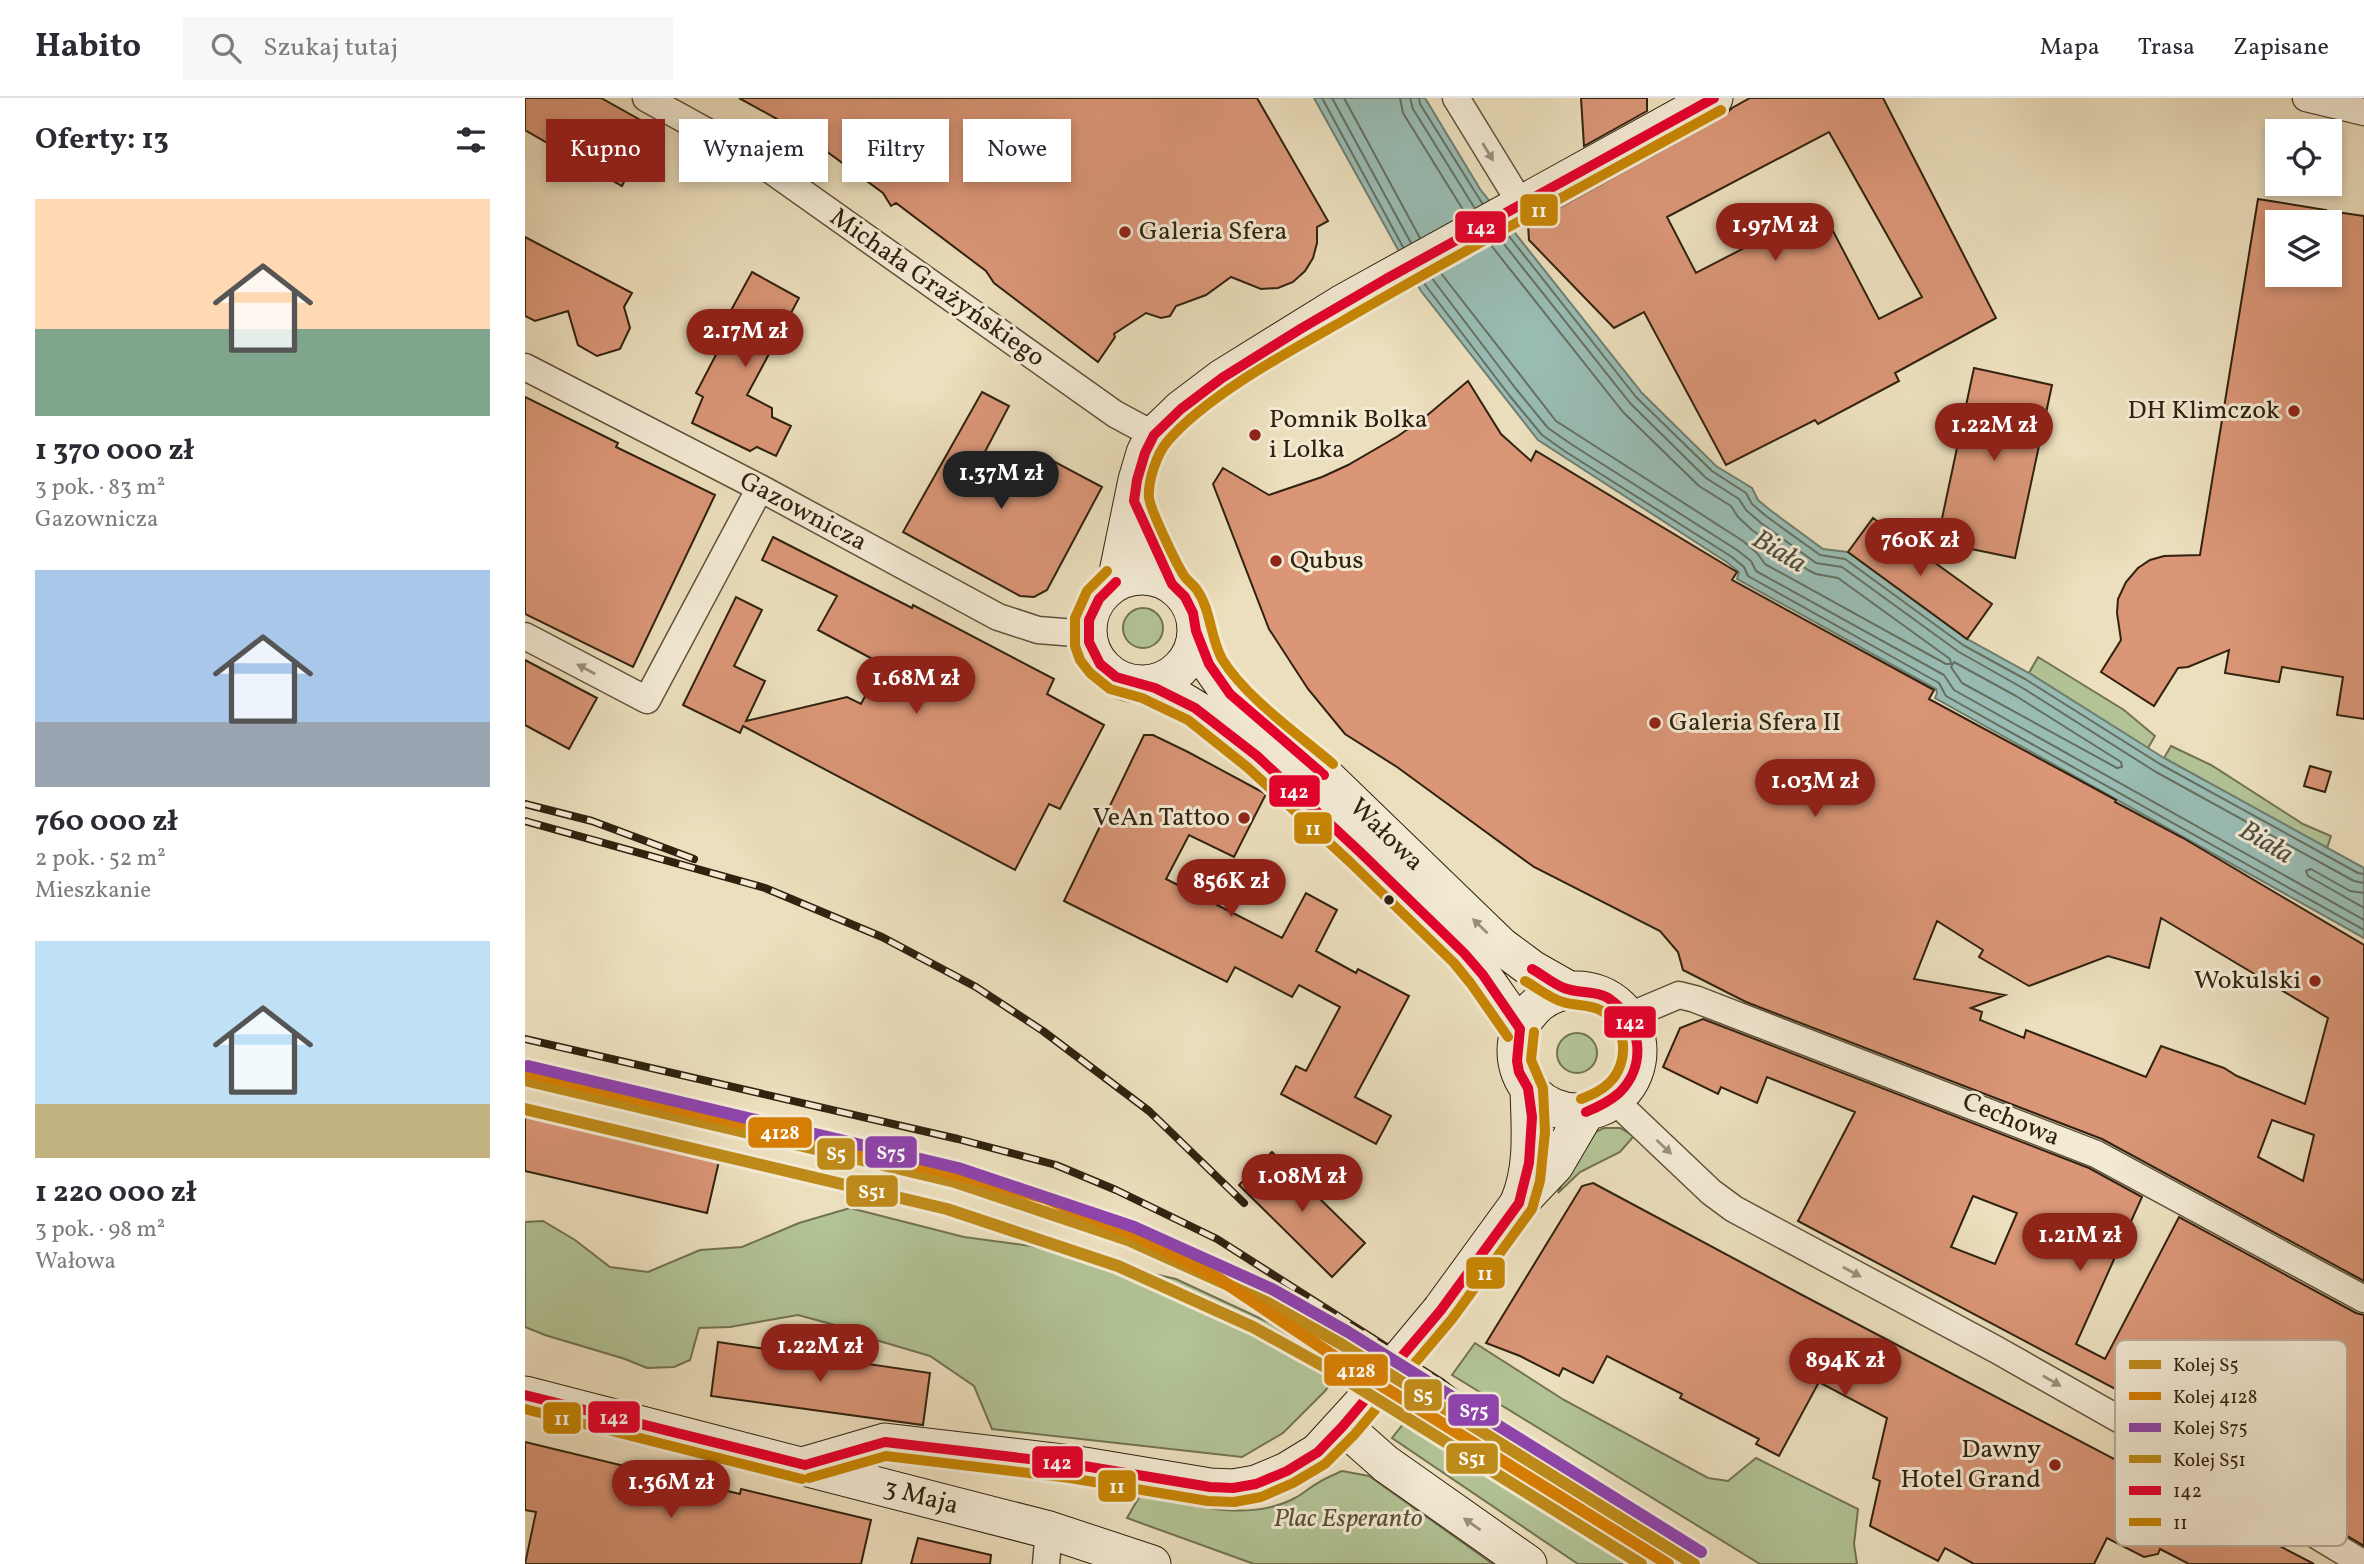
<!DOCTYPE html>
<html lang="pl">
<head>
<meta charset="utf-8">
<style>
  body { margin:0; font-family:Vollkorn,serif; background:#f7f7f7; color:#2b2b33; height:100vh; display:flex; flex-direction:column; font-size:26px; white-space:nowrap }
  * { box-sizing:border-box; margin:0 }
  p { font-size:23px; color:#7c7c81 }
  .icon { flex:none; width:38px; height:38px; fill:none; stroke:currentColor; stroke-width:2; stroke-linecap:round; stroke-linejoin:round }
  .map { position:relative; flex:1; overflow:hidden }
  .sheet { display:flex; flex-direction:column; background:#fff; width:525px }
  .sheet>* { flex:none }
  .guide { position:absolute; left:21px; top:21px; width:665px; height:63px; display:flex; gap:14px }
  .buttons { position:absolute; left:1740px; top:21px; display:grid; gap:14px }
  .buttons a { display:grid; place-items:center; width:77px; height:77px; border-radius:0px; background:#fff; box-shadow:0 4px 10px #0003; font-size:35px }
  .price { position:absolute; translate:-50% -60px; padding:0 16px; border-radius:24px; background:#8f2418; color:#fff; font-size:23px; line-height:46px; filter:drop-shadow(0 2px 4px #0008) }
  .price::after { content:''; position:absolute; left:50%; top:42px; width:21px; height:16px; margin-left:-10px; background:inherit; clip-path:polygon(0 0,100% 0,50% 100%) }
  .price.on { background:#222; color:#fff }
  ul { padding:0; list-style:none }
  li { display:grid; align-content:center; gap:14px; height:371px; padding:0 35px }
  li span { display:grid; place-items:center; height:217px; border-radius:0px; color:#555 }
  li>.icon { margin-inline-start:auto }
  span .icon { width:126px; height:126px; fill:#fffc; stroke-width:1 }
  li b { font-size:30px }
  h2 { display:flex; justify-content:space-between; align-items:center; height:84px; padding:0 35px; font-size:30px }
  .pill { padding:0 24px; border-radius:0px; background:#fff; box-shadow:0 4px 10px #0003; font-size:24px; line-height:63px }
  .pill.on { background:#8f2418; color:#fff }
  header { display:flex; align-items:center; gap:42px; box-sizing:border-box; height:98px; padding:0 35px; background:#fff; border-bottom:2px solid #e1e1e2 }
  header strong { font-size:33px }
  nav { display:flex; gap:38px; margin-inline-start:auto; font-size:24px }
  .search { width:490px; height:63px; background:#f7f7f7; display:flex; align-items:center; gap:18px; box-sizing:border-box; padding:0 24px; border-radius:0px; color:#7c7c81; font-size:26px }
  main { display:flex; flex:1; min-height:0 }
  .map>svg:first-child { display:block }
</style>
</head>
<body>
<header>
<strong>Habito</strong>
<div class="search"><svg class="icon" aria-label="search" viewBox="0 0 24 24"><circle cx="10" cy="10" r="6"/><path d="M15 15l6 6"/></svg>Szukaj tutaj</div>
<nav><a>Mapa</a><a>Trasa</a><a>Zapisane</a></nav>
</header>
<main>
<section class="sheet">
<h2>Oferty: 13<svg class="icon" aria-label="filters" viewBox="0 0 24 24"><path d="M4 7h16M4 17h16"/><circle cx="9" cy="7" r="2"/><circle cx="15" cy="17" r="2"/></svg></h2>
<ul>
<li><span style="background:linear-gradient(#ffd9b3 60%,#7fa58c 0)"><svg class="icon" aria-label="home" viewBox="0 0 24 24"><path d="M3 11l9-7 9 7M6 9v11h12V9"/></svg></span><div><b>1 370 000 zł</b><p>3 pok. · 83 m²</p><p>Gazownicza</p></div></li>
<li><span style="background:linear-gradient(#a9c7e8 70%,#9aa5b1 0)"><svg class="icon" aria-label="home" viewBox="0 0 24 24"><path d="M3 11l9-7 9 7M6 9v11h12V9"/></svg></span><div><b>760 000 zł</b><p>2 pok. · 52 m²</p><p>Mieszkanie</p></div></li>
<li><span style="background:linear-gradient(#bfe0f5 75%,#c2b280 0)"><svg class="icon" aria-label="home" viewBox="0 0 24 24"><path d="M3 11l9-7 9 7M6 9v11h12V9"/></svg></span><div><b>1 220 000 zł</b><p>3 pok. · 98 m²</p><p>Wałowa</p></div></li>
</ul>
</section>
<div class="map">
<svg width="1839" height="1466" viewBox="0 0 1839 1466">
  <rect width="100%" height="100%" fill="#ecdfbd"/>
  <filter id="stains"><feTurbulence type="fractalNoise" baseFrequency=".00286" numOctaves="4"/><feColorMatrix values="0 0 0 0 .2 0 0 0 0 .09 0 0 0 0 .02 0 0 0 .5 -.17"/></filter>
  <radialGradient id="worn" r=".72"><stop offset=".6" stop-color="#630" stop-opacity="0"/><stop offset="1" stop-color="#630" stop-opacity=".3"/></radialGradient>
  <path fill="#b2c395" stroke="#727252" stroke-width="2" d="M598 530a20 20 0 1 1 40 0a20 20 0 1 1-40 0Z
    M1513 559 1599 612 1630 638 1623 650 1504 575Z
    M1646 648 1686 667 1778 726 1806 738 1802 750 1639 660Z
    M1032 955a20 20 0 1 1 40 0a20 20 0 1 1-40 0Z
    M1079 1030H1095L1109 1038 1095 1054 1055 1074 1033 1095C1044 1070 1051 1040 1079 1030Z
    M325 1110 439 1139 506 1148 651 1181 790 1246 813 1275 800 1293 758 1335 717 1359 467 1331 449 1288 405 1258 351 1242 321 1230 273 1217 205 1229 174 1230 165 1262 149 1269 122 1270 100 1261 20 1237 0 1229V1124L18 1123 50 1142 85 1169 123 1174 175 1152 217 1149 274 1125Z
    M950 1245 1039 1302 1183 1380 1203 1383 1231 1360 1333 1411 1329 1446 1332 1466H1235L927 1277Z
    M895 1305 1146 1466H1053L867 1340Z
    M817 1373 844 1378 968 1466H729L602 1420 616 1396C665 1407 723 1425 770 1400 778 1396 785 1389 793 1385 800 1380 809 1377 817 1373Z"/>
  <path fill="#99bcb3" stroke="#6f7e71" stroke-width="2" d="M789 0H900L955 91 1117 295 1191 368 1227 390 1233 402 1245 412 1298 451 1323 454 1442 541 1504 575 1639 660 1839 770V840L1410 600 1412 595 1411 591 1212 481 1214 474 1203 465 1013 342 896 193Z"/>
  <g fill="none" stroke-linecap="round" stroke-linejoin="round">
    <path stroke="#656f61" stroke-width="2" d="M797 0 878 149
      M807 0 886 145
      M819 0 895 140
      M875 0 878 15 940 115
      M885 0 888 11 949 109
      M894 0 895 6 957 105
      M983 137 1111 299 1187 373 1221 395 1227 406 1241 418 1295 457 1320 461 1438 547 1500 581 1635 666 1833 775 1839 776
      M975 141 1105 305 1181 380 1214 401 1221 412 1236 425 1291 465 1317 469 1434 554 1496 589 1631 674 1829 783 1839 785
      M915 174 1031 323 1218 443 1232 455 1240 466 1421 566H1426L1425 561 1313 480 1291 476 1283 472 1227 432 1213 419 1206 408 1174 388 1098 314 965 146
      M906 179 991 291 1023 330 1046 346 1212 452 1226 463 1231 473 1419 577 1429 592 1839 822
      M898 184 984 297 1017 337 1041 354 1207 459 1219 469 1223 478 1414 585 1421 598 1839 832
      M1429 564 1491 598 1596 664 1597 669 1592 670 1437 585 1426 569Z
      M1839 795 1825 793 1786 771 1781 773 1783 778 1839 810"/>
  </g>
  <path fill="#da9677" stroke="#31220f" stroke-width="2" fill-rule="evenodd" d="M0 0H76L126 28 97 88 0 32Z
    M214 0H732L803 123 792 129V145L788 160 780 173 768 184 753 190 736 191 706 179 681 197 651 208 645 218 636 220 621 215 589 236 590 239 573 264 469 185 461 173 371 105 366 108 358 95 267 28 258 33 252 21Z
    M1056 0H1122V13L1059 48Z
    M1225 0H1358L1471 220 1370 275 1374 283 1293 326 1290 322 1201 367 1119 214 1089 230 1004 142 1003 127 1199 18 1207 10ZM1304 34 1397 199 1354 221 1296 110 1171 175 1142 119Z
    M1733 101 1801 112 1800 124H1752V177H1804V113L1839 118V621L1812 617 1818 579 1757 569 1754 584 1700 575 1704 552 1663 569 1653 570 1629 608 1576 574 1596 542 1592 515 1593 501 1601 484 1613 470 1625 462 1639 458 1675 457Z
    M0 139 107 195 99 209 105 230 95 251 72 258 53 247 43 213 10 223 0 218Z
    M227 174 274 200 222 297 247 310V319L266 328 251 358 232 349 225 353 167 325 178 299 171 295 194 251 187 247Z
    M1449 270 1527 287 1490 460 1412 444Z
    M943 283 976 336 1006 363 1011 353 1212 474 1207 482 1409 592 1404 601 1591 702 1590 704 1658 740 1839 847V1183L1577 1041 1221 904 1158 872 1153 854 1135 833 1009 769 872 669 820 636 783 591 744 531 688 386 698 370 744 397 797 379 823 367 873 338 899 320ZM1636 820 1803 920 1780 1006 1712 978 1699 970 1636 948 1621 979 1501 932 1499 940 1455 922 1457 914 1446 910 1480 897 1389 881 1412 823 1458 852 1454 859 1504 888 1583 858 1624 870ZM1747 1022 1789 1037 1778 1083 1733 1059Z
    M457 294 484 308 453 367 500 389 517 357 577 389 522 492 509 499 495 498 378 434Z
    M0 299 93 345 91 349 190 397 108 569 0 516Z
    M1348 420 1467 506 1442 541 1323 454Z
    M248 439 387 510 388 507 529 581 522 596 579 627 535 711 524 706 490 772 218 628 215 635 158 607 211 499 237 512 209 568 240 583 221 623 322 599 336 606 357 566 293 532 312 498 237 462Z
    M0 562 72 600 44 651 0 627Z
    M619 637H628L663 654 741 696 709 759 664 737 641 781 757 840 781 795 812 812 791 853 831 875 833 871 884 898 830 999 866 1018 851 1046 756 996 771 968 781 973 815 909 774 887 767 899 710 869 702 884 539 803Z
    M1785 668 1806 674 1800 694 1779 688Z
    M1178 921 1564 1070 1617 1099 1551 1246 1580 1261 1654 1119 1831 1215 1839 1217V1448L1802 1426 1740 1382 1719 1359 1273 1123 1330 1014 1242 979 1232 1005 1196 989 1193 996 1138 969 1155 930ZM1448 1098 1492 1115 1470 1166 1426 1149Z
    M0 1014 195 1059 182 1115 0 1073Z
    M747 1054 840 1145 807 1179 714 1087Z
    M1068 1085 1279 1198 1789 1466H1664L1635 1451 1633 1456 1619 1459 1582 1440 1569 1466H1449L1420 1450 1413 1463 1345 1428 1355 1383 1348 1380 1362 1320 1294 1284 1254 1358 1231 1346 1234 1341 1155 1300 1157 1296 1082 1258 1068 1285 1038 1270 1034 1278 995 1258 961 1245 1057 1088Z
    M193 1244 405 1275 398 1327 186 1298Z
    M0 1344 215 1396 216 1391 346 1422 336 1466H0L11 1414 0 1412Z
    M393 1440 466 1457 465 1466H386Z"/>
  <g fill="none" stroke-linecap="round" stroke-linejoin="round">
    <g stroke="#60513a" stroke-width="29">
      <path id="street" d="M121 0 226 58 590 316 629 337
        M931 0 996 106
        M1781 0 1839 14
        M0 269 235 390 473 519 513 532 563 536
        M0 538 122 602 235 390
        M1116 913 1154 897 1170 901 1571 1056 1839 1201
        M1089 1002 1186 1094 1209 1111 1472 1252 1675 1367 1839 1466
        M521 1466 524 1432"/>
    </g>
    <g stroke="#31220f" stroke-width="39">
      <path id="secondary" d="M609 403 647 486
        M563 532a54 54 0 1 1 108 0a54 54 0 1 1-108 0Z
        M591 484 612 382 620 355 629 337 656 311 697 280 818 205 1189 0
        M671 533 684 566 705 596 799 677 976 848 1007 871 1044 892
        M619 586 654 601 682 618 776 698 844 761 951 868 995 931
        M991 953a61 61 0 1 1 122 0a61 61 0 1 1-122 0Z
        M994 1104C1009 1069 1005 1029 1004 991
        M916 1212 994 1105 1030 1067 1061 1014
        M0 1297 524 1432 627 1466
        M818 1328 861 1366 1003 1466
        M281 1367 360 1344 547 1366 685 1389 708 1390 731 1386 762 1373 793 1354 845 1297"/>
    </g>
    <use href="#street" stroke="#f3ead4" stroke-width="26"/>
    <use href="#secondary" stroke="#f3ead4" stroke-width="37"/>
    <g stroke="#31220f" stroke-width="8">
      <path id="rail" d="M0 706 67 723 169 761
        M0 723 240 790 357 839 451 889 518 933 624 1013 719 1105
        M0 941 433 1041 531 1067 591 1092 692 1141 915 1283 1082 1412"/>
    </g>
    <use href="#rail" stroke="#f3ead4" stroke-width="5" stroke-dasharray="16" stroke-linecap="butt"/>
    <g stroke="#31220f" stroke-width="39" stroke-linecap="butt">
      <path id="secondary-bridge" d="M845 1297 916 1212"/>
    </g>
    <use href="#secondary-bridge" stroke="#f3ead4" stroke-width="37"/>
    <g stroke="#f3ead4" stroke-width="16">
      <path id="bus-1" d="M591 484 574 501 564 522V544L575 566 591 579 630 590 670 610 732 658 835 754 939 855 958 877 995 931
        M799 677 705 596 684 566 671 533 668 515 660 499 647 486 609 403 612 382 620 355 629 337 656 311 697 280 777 230 861 181 1189 0
        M1007 871C1018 877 1028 886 1039 890 1054 896 1073 892 1086 902 1117 925 1122 968 1094 995 1084 1004 1073 1009 1061 1014
        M0 1297 280 1367
        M280 1367 360 1344 547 1366 685 1389 708 1390 731 1386 762 1373 793 1354 818 1328 916 1212 994 1105 1004 1065 1007 1019 1003 990 994 974 992 963 995 931"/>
    </g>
    <g stroke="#f3ead4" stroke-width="16">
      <path id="bus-2" d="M582 473 562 493 550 520V548L555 562 565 575 585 591 617 600 663 622 722 669 825 764 929 865 946 886 983 939
        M808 666C773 636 721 600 697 561 685 539 686 512 672 492 668 486 661 482 658 476 651 465 624 409 624 399 623 382 632 356 642 344 681 298 763 254 816 224 941 151 1069 82 1196 12
        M1000 883C1013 890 1024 900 1038 904 1050 908 1064 906 1075 912 1103 926 1105 965 1084 985 1076 993 1066 997 1056 1001
        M0 1311 277 1381
        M284 1380 361 1358 545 1380 683 1403 709 1404 736 1399 768 1385 800 1366 829 1337 927 1221 1007 1111 1015 1083 1020 1034 1018 990 1006 962 1009 934"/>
    </g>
    <use href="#bus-1" stroke="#e4002b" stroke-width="10"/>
    <use href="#bus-2" stroke="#c68504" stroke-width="10"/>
    <g stroke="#f3ead4" stroke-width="18">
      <path id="rail-1" d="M0 982 430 1084 603 1142 741 1204 816 1246 1169 1466"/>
    </g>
    <g stroke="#f3ead4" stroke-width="18">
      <path id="rail-2" d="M0 974 421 1074 520 1100 614 1139 693 1180 809 1258 1143 1466"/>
    </g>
    <g stroke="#f3ead4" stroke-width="18">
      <path id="rail-3" d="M3 968 433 1070 609 1129 747 1191 823 1234 1176 1454"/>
    </g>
    <g stroke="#f3ead4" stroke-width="18">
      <path id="rail-4" d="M0 1011 422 1111 593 1168 728 1229 802 1270 1116 1466"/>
    </g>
    <use href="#rail-1" stroke="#be8b1a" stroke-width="12"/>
    <use href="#rail-2" stroke="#d67e03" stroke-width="12"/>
    <use href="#rail-3" stroke="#8e44ad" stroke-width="12"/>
    <use href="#rail-4" stroke="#be8b1a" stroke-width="12"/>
  </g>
  <defs><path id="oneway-solid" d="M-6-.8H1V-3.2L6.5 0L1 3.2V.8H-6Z" transform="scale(1.75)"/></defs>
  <g fill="#9c907b">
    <use href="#oneway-solid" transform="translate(963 54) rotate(59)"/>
    <use href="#oneway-solid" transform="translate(61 571) rotate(-152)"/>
    <use href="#oneway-solid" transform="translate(955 828) rotate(-136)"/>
    <use href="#oneway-solid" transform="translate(1139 1049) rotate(43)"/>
    <use href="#oneway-solid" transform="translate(1327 1174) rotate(28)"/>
    <use href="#oneway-solid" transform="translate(1527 1283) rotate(30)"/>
    <use href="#oneway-solid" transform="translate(947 1426) rotate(-145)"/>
  </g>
  <g fill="#8f2418" stroke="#f3ead4" stroke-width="2.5">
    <circle cx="600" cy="134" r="7"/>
    <circle cx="1769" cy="313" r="7"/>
    <circle cx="730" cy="337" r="7"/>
    <circle cx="751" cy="463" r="7"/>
    <circle cx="1130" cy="625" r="7"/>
    <circle cx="719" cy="720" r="7"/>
    <circle cx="1790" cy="883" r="7"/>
    <circle cx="1530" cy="1367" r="7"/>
  </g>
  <circle fill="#31220f" stroke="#f3ead4" stroke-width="2.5" cx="864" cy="802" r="6"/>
  <g text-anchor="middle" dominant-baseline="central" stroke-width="6" stroke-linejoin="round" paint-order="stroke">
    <g font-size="26" fill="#31220f" stroke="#f3ead4" text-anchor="start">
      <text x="614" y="134">Galeria Sfera</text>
      <text x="1755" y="313" text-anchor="end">DH Klimczok</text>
      <text x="744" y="322">Pomnik Bolka<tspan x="744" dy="30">i Lolka</tspan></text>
      <text x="765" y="463">Qubus</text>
      <text x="1144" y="625">Galeria Sfera II</text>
      <text x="705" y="720" text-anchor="end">VeAn Tattoo</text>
      <text x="1776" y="883" text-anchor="end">Wokulski</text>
      <text x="1516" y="1352" text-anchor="end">Dawny<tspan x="1516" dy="30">Hotel Grand</tspan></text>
    </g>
    <g font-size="26" fill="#31220f" stroke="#f3ead4">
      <text transform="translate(412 190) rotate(35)">Michała Grażyńskiego</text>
      <text transform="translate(278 414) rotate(28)">Gazownicza</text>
      <text transform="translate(861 737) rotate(44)">Wałowa</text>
      <text transform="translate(1486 1022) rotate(22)">Cechowa</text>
      <text transform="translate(396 1399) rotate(15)">3 Maja</text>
    </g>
    <g font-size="26" font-style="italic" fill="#585237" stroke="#f3ead4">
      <text x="823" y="1421">Plac Esperanto</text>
    </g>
    <g font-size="28" font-style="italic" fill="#505040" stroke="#f3ead4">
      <text transform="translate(1254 454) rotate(31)">Biała</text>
      <text transform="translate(1741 745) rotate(31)">Biała</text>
    </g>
  </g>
  <rect x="1590" y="1242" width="232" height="206" rx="10" fill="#f3ead4" stroke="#b9ae99" stroke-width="2"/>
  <rect x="1604" y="1262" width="32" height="9" fill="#be8b1a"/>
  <rect x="1604" y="1294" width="32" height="8" fill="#d67e03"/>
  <rect x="1604" y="1325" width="32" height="9" fill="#8e44ad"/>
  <rect x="1604" y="1357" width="32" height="8" fill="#be8b1a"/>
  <rect x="1604" y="1388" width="32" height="9" fill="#e4002b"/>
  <rect x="1604" y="1420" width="32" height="8" fill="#c68504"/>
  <g font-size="19" fill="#31220f">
    <text x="1648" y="1273">Kolej S5</text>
    <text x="1648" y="1305">Kolej 4128</text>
    <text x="1648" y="1336">Kolej S75</text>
    <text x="1648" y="1368">Kolej S51</text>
    <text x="1648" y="1399">142</text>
    <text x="1648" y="1431">11</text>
  </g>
  <g stroke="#f3ead4" stroke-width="2.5">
    <rect x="994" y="95" width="40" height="34" rx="7" fill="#c68504"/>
    <rect x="929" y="112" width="53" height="34" rx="7" fill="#e4002b"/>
    <rect x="743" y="676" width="53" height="34" rx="7" fill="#e4002b"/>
    <rect x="768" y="713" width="40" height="34" rx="7" fill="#c68504"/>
    <rect x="1078" y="907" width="54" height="34" rx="7" fill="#e4002b"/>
    <rect x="222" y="1018" width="66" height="33" rx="7" fill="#d67e03"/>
    <rect x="339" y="1037" width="54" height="34" rx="7" fill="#8e44ad"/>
    <rect x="291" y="1039" width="40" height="34" rx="7" fill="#be8b1a"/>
    <rect x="320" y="1076" width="54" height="34" rx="7" fill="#be8b1a"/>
    <rect x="940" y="1158" width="41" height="34" rx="7" fill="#c68504"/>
    <rect x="798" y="1255" width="66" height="34" rx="7" fill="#d67e03"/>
    <rect x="878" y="1280" width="40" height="34" rx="7" fill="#be8b1a"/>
    <rect x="922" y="1295" width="53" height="34" rx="7" fill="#8e44ad"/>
    <rect x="62" y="1302" width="54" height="34" rx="7" fill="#e4002b"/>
    <rect x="17" y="1303" width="40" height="34" rx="7" fill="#c68504"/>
    <rect x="920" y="1344" width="54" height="33" rx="7" fill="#be8b1a"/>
    <rect x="506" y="1347" width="53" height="34" rx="7" fill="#e4002b"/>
    <rect x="572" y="1371" width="40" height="34" rx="7" fill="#c68504"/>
  </g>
  <g font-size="19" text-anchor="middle" font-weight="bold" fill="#fff">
    <text x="1014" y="119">11</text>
    <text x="956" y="136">142</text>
    <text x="769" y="700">142</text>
    <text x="788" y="737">11</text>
    <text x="1105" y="931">142</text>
    <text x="255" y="1041">4128</text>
    <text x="366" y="1061">S75</text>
    <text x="311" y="1062">S5</text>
    <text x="347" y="1100">S51</text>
    <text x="960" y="1182">11</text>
    <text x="831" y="1279">4128</text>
    <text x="898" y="1304">S5</text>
    <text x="949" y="1319">S75</text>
    <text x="89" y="1326">142</text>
    <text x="37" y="1327">11</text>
    <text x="947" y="1367">S51</text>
    <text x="532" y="1371">142</text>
    <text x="592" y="1395">11</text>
  </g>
  <rect width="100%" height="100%" filter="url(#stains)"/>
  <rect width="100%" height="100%" fill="url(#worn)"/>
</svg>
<div class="buttons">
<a><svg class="icon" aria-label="locate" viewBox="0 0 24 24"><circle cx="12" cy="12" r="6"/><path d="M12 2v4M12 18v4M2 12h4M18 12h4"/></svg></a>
<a><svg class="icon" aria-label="layers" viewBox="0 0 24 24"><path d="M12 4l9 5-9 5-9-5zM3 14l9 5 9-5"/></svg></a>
</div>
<b class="price" style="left:1250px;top:165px">1.97M zł</b>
<b class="price" style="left:220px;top:271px">2.17M zł</b>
<b class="price" style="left:1469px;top:365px">1.22M zł</b>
<b class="price on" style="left:476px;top:413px">1.37M zł</b>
<b class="price" style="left:1395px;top:480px">760K zł</b>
<b class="price" style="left:391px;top:618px">1.68M zł</b>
<b class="price" style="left:1290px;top:721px">1.03M zł</b>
<b class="price" style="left:706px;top:821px">856K zł</b>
<b class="price" style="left:777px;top:1116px">1.08M zł</b>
<b class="price" style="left:1555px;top:1175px">1.21M zł</b>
<b class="price" style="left:295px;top:1286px">1.22M zł</b>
<b class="price" style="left:1320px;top:1300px">894K zł</b>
<b class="price" style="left:146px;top:1422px">1.36M zł</b>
<div class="guide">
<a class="pill on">Kupno</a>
<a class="pill">Wynajem</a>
<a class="pill">Filtry</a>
<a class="pill">Nowe</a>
</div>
</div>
</main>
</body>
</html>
